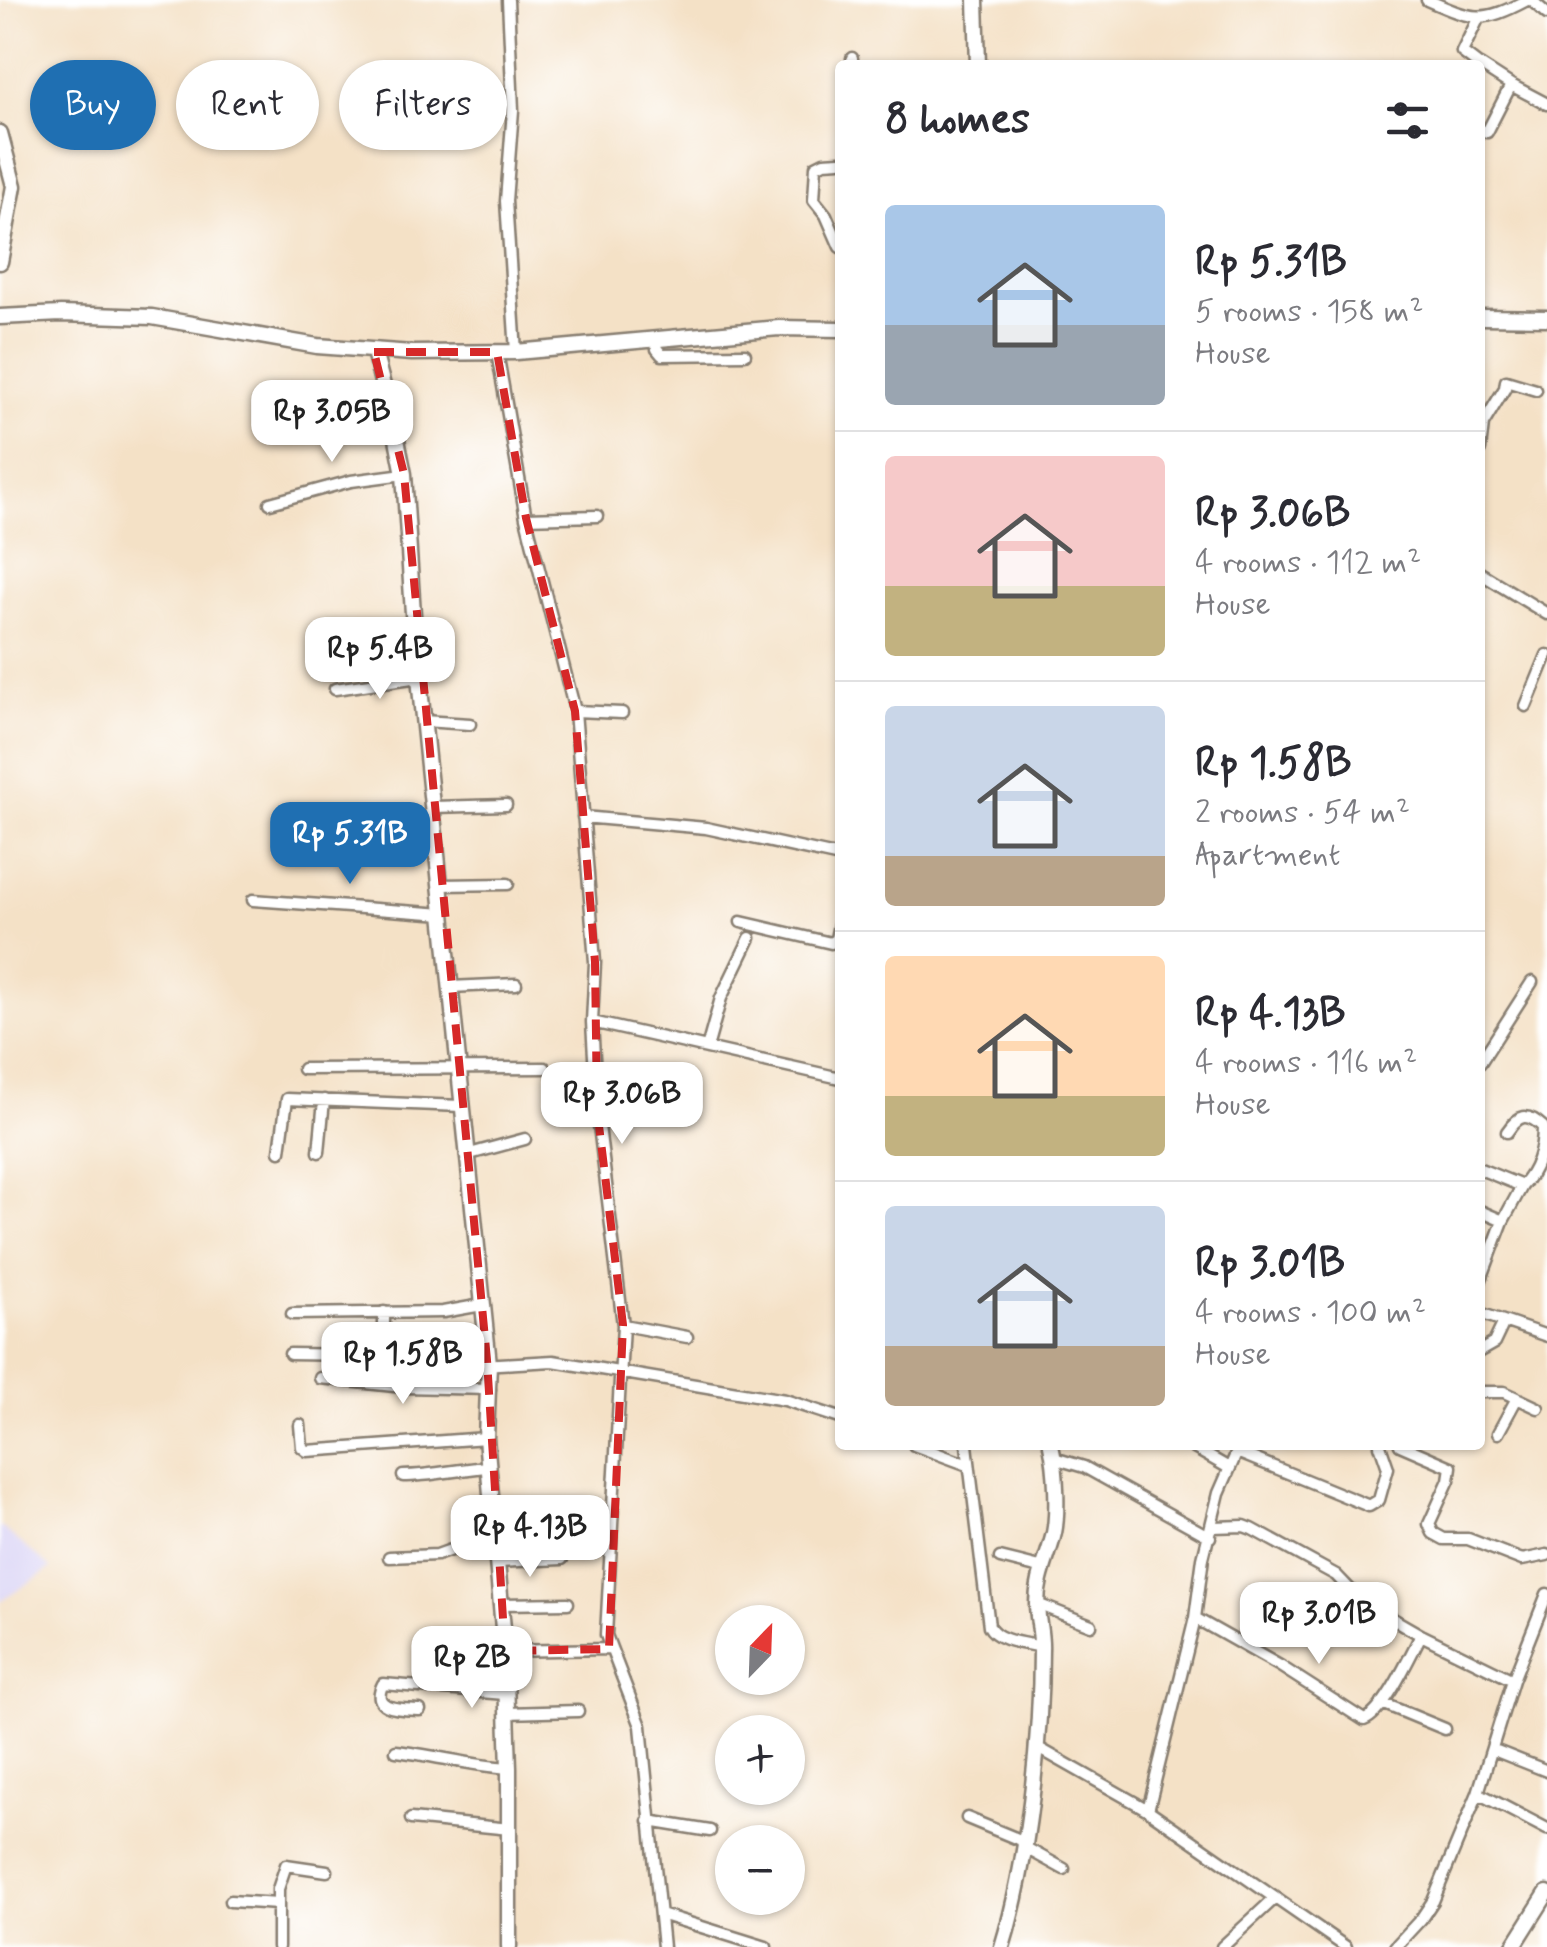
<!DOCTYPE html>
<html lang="en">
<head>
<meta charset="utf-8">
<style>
  body { margin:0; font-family:Mynerve,sans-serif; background:#f2f2f3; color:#2b2b33; height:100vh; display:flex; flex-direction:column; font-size:38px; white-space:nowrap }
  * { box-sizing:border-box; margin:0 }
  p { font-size:32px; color:#7c7c81 }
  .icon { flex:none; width:55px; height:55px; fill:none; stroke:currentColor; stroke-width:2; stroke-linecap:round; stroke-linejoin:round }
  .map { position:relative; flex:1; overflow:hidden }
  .side { position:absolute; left:835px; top:60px; width:650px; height:1390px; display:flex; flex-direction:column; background:#fff; border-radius:10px; box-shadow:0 2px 8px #0004 }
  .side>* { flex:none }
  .guide { position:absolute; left:30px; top:60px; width:655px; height:90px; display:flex; gap:20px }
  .needle { width:65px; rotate:23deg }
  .controls { position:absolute; left:715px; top:1605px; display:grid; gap:20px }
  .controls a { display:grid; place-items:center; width:90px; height:90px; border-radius:50%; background:#fff; box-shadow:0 2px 8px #0004; font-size:50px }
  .price { position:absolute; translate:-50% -85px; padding:0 22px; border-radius:20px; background:#fff; color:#222; font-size:32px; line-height:65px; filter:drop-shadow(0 2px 5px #0008) }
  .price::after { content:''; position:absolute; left:50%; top:60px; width:30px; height:22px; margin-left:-15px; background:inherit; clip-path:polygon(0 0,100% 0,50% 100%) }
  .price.selected { background:#1f6fb2; color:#fff }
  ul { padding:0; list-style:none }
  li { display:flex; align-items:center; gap:30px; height:250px; padding:0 50px }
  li+li { border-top:2px solid #e1e1e2 }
  li span { display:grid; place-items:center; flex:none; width:280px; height:200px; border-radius:10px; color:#555 }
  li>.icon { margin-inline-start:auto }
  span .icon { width:120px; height:120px; fill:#fffc; stroke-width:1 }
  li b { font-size:42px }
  h2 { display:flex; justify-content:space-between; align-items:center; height:120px; padding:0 50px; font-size:42px }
  .chip { padding:0 35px; border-radius:45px; background:#fff; box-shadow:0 2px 8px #0004; font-size:35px; line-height:90px }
  .chip.selected { background:#1f6fb2; color:#fff }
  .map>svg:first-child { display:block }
</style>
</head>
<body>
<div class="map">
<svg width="1547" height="1947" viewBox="0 0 1547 1947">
  <rect width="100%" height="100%" fill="#fff"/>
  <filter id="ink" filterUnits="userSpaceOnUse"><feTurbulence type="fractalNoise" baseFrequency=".01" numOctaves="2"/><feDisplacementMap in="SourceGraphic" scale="20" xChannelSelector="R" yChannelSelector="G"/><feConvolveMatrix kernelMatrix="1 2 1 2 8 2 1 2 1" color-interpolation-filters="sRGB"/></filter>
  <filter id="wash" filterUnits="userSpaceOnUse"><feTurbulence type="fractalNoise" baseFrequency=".0048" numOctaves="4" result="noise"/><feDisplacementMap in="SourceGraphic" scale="40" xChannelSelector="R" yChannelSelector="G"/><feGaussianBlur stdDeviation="2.25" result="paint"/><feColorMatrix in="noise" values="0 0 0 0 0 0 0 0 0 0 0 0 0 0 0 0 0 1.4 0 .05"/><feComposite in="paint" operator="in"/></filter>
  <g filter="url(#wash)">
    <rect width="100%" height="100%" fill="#f4e1c6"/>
    <path fill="#dcd6f6" d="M0 1526 51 1568 0 1602Z"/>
  </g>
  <g filter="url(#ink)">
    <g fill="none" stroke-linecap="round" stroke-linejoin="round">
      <g stroke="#887e71" stroke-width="15">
        <path id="street" d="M508 0 513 110 506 201 516 352
          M1427 0C1473 20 1482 24 1527 0
          M1531 0 1547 14
          M852 65V58
          M1479 65 1462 52 1479 17
          M1480 65 1511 85
          M1480 130 1487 132 1511 85 1547 104
          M840 247 826 215 814 200 816 166 824 162 840 161
          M655 340 657 349 662 355 745 354
          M497 352 526 518 575 711 595 962 592 1022 597 1109 623 1325 606 1635 641 1726 663 1947
          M1480 450 1483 424 1505 388 1506 381 1536 390
          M270 503 351 481 404 474
          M526 518 597 516
          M1480 573 1547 614
          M318 642 414 629
          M335 689 419 677
          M1526 706 1547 655
          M575 711 622 713
          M423 721 470 724
          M433 807 506 805
          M583 817 706 828 840 857
          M331 829 434 825
          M441 885 508 884
          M253 900 444 914
          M741 922 831 943 836 939 840 919
          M450 987 516 984
          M592 1022 840 1078
          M707 1048 721 998 750 938
          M1480 1063 1532 982
          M303 1069 545 1068
          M1507 1132C1519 1114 1527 1112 1543 1127 1543 1149 1537 1170 1522 1186
          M280 1151 287 1099 461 1106
          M319 1152 324 1100
          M466 1155 525 1139
          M1480 1169 1522 1186 1503 1221 1480 1282
          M1480 1211 1503 1221
          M1480 1313 1547 1336
          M292 1314 443 1312 482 1305
          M623 1325 687 1337
          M384 1336V1312
          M1480 1351 1494 1343 1504 1322
          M290 1354 425 1356 464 1366 553 1361 785 1400 840 1418
          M320 1378 403 1387 490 1389
          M1480 1392H1504L1538 1408
          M300 1425 302 1447 307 1451 486 1438
          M1498 1433 1517 1398
          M914 1445 968 1465
          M967 1445 989 1626C997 1642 1025 1643 1042 1647
          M1189 1445 1229 1468
          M1400 1445 1451 1467 1449 1480 1429 1524 1433 1533 1444 1539H1468L1522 1560 1547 1555
          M1237 1452 1369 1506 1379 1500 1388 1468 1380 1445
          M1054 1458 1084 1467 1210 1537
          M403 1476C432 1476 459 1469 488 1467
          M1213 1527 1244 1526 1252 1529 1336 1575 1360 1600 1421 1635 1513 1680
          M389 1557 437 1555 462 1546 496 1544
          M1000 1558 1040 1568
          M497 1562 562 1559
          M501 1604 568 1603
          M1037 1604 1091 1625
          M1195 1618 1280 1666 1364 1720C1384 1713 1410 1656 1421 1635
          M505 1651 609 1649
          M1382 1703 1445 1729
          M420 1710C402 1709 369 1711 383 1684L505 1694
          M506 1713 578 1711
          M1035 1746 1148 1810 1346 1947
          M1494 1750 1547 1771
          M396 1751C434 1755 471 1766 509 1768
          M1478 1793 1547 1829
          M1148 1810 1195 1618 1203 1558 1219 1493 1240 1445
          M967 1818 1025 1842
          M411 1819 510 1829
          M649 1821 710 1831
          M1024 1847 1064 1869
          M230 1901 278 1904
          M660 1914 766 1947
          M278 1947V1889L286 1865 327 1871
          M1222 1947 1275 1898
          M1395 1947 1421 1919 1433 1901 1478 1793 1513 1680 1547 1594"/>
      </g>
      <g stroke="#887e71" stroke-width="19">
        <path id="secondary" d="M976 0 978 65
          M0 133 14 186 0 262
          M0 317 61 314 152 317 317 346 412 353 516 352 779 328 840 329
          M1480 317 1547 318
          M374 352 396 434 404 474 414 629 489 1364 486 1438 505 1651 509 1768V1947
          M1002 1947C1028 1863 1041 1738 1041 1650 1042 1634 1037 1619 1037 1604 1037 1579 1047 1560 1053 1537 1059 1516 1056 1466 1051 1445
          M1513 1947 1547 1893"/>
      </g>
      <use href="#street" stroke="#fff" stroke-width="10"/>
      <use href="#secondary" stroke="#fff" stroke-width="14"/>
    </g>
  </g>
  <path fill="none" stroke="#d62828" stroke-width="8" stroke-dasharray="20 12" stroke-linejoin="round" d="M374 352H497L526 518 575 711 595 962 597 1109 623 1325 609 1649 505 1651 487 1360 404 474Z"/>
</svg>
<div class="controls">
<a><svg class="needle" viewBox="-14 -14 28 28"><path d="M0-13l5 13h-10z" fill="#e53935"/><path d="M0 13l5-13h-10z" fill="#7c7c81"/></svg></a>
<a>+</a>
<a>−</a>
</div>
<b class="price" style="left:332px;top:465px">Rp 3.05B</b>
<b class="price" style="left:380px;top:702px">Rp 5.4B</b>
<b class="price selected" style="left:350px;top:887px">Rp 5.31B</b>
<b class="price" style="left:622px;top:1147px">Rp 3.06B</b>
<b class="price" style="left:403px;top:1407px">Rp 1.58B</b>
<b class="price" style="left:530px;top:1580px">Rp 4.13B</b>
<b class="price" style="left:1319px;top:1667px">Rp 3.01B</b>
<b class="price" style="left:472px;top:1711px">Rp 2B</b>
<div class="guide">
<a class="chip selected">Buy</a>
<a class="chip">Rent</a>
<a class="chip">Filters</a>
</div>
<section class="side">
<h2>8 homes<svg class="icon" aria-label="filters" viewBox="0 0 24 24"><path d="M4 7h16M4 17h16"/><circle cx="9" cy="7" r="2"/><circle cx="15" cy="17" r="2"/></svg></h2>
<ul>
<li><span style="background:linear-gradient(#a9c7e8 60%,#9aa5b1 0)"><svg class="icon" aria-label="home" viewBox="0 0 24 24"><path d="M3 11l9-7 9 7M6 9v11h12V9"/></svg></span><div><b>Rp 5.31B</b><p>5 rooms · 158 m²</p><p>House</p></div></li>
<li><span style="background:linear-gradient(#f6c9c9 65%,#c2b280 0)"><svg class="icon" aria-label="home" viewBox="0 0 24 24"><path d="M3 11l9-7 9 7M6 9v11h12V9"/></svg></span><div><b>Rp 3.06B</b><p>4 rooms · 112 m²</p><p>House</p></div></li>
<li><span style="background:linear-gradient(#c9d6e8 75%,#b9a48a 0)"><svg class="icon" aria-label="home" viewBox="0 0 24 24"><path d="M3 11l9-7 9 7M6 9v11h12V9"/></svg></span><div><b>Rp 1.58B</b><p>2 rooms · 54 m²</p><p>Apartment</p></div></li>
<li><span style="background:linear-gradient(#ffd9b3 70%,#c2b280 0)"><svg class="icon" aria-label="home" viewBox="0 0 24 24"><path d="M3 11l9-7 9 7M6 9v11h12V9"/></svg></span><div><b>Rp 4.13B</b><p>4 rooms · 116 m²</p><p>House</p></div></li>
<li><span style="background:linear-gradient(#c9d6e8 70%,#b9a48a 0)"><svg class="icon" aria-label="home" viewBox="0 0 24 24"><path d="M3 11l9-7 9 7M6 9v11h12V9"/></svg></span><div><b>Rp 3.01B</b><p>4 rooms · 100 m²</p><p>House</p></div></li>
</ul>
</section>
</div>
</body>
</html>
